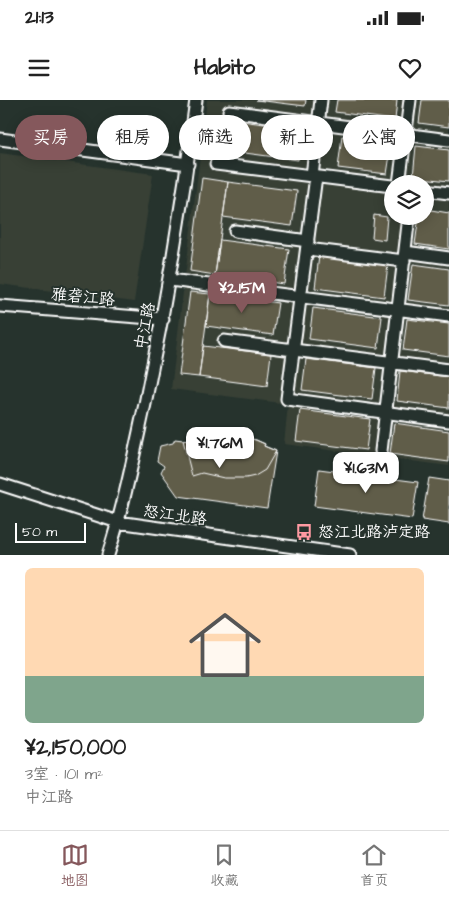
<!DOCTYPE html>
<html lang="zh">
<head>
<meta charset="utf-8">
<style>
  body { margin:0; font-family:"Architects Daughter","LXGW WenKai TC",sans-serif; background:#f2f2f2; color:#222; height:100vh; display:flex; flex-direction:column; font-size:19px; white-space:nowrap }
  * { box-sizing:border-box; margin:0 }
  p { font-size:16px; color:#767676 }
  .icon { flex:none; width:28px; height:28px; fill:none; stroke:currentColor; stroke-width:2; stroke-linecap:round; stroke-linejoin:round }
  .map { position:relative; height:455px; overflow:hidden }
  .drawer { display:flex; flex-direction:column; background:#fff; flex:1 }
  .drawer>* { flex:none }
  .banner { position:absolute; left:15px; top:15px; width:420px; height:45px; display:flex; gap:10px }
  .buttons { position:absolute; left:384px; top:75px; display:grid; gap:10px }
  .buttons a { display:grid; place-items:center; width:50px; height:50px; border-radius:50%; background:#fff; box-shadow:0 2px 12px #0003; font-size:25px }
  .scale { position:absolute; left:15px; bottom:12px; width:71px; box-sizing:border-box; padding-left:5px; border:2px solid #fff; border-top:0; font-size:14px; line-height:18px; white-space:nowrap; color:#fff; -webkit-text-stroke:4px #26332d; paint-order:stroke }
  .price { position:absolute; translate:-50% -42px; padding:0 11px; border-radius:10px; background:#fff; color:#222; font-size:16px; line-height:32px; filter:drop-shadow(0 1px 2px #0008) }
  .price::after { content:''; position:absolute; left:50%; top:30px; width:15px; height:11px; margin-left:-8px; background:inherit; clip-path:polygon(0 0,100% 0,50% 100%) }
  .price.current { background:#85585c; color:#fff }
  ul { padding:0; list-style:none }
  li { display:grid; align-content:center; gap:10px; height:265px; padding:0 25px }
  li+li { border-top:1px solid #e0e0e0 }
  li span { display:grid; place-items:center; height:155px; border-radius:8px; color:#555 }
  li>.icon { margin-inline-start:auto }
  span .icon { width:90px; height:90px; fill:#fffc; stroke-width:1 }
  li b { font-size:21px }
  .pill { padding:0 18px; border-radius:22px; background:#fff; box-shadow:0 2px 12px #0003; font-size:18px; line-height:45px }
  .pill.current { background:#85585c; color:#fff }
  .status { display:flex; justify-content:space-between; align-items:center; height:35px; padding:0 25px; background:#fff; direction:ltr }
  .status svg { height:14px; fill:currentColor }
  header { display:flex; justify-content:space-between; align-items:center; height:65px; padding:0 25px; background:#fff; font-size:22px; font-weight:800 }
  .tabs { display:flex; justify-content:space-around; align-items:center; height:70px; border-top:1px solid #e0e0e0; background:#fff; font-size:14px; color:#767676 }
  .tabs a { display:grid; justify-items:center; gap:2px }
  .tabs .current { color:#85585c }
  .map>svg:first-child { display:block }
</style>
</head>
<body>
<div class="status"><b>21:13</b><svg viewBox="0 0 49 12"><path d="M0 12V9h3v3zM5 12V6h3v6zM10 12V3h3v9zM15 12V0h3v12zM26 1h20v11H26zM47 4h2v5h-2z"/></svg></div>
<header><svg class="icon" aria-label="menu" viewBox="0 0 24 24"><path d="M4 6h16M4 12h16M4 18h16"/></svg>Habito<svg class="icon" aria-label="heart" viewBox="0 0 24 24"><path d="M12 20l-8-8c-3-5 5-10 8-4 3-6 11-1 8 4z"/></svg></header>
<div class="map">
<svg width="449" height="455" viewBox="0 0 449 455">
  <rect width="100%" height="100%" fill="#26332d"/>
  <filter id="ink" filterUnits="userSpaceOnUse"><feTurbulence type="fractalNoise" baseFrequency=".02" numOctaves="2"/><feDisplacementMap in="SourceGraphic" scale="10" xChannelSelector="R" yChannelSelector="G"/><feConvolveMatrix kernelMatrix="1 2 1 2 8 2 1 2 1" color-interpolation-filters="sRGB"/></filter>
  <g filter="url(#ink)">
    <path fill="#374036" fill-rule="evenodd" d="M207 0H449V366L284 344 288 304 171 289ZM392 84H425V116H392Z
      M0 53 153 74 134 202 0 184Z"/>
    <path fill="#605d4a" stroke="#fff" d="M256 0H306L305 6Z
      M337 0H397L395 20 335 12Z
      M422 0H449V27L419 23Z
      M226 19 302 29 298 60 222 50Z
      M342 36 392 42 387 74 338 68Z
      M416 46 449 50V81L413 77Z
      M202 78 228 82 215 175 190 171Z
      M228 82 297 91 292 126 223 117Z
      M425 109 449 113V149L415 144 419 116H425Z
      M374 115 387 117 385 140 372 138Z
      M220 140 289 149 284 184 215 175Z
      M319 156 388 165 384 197 315 188Z
      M413 164 449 169V205L408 200Z
      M190 192 210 194 199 277 179 275Z
      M210 194 278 203 273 235 206 226Z
      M313 208 382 217 378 248 309 239Z
      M407 219 449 224V256L403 250Z
      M203 246 271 254 267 286 199 277Z
      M306 259 376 268 372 299 302 290Z
      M400 271 449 277V308L397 301Z
      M300 310 370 319 366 350 296 341Z
      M394 323 449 331V362L390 354Z
      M225 333 256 340 265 344 264 346 276 351 265 370 255 376 246 378H224L202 373 192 376 183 340 195 338V335Z
      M225 333 256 340 265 344 264 346 276 351 267 408 178 396 161 372 164 366 157 361 160 346 173 343 175 339 183 340 195 338V335Z
      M319 369 418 382 412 419 314 406Z
      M429 378 449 381V424L422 420Z"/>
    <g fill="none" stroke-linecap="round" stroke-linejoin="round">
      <g stroke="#fff" stroke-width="15">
        <path id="minor" d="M229 11 449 40
          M0 39 188 64
          M216 64 392 86
          M312 76 321 0
          M316 76 287 299 449 321
          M399 84 410 0
          M425 90 449 93
          M235 131 308 141
          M307 149 404 161
          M405 152 449 158
          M170 180 449 216
          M0 206 163 219
          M224 241 449 270
          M381 351 409 116
          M0 384 118 422 350 455
          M108 455C124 405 134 354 145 304 166 203 183 102 196 0"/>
      </g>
      <use href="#minor" stroke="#26332d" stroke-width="11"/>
    </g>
  </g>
  <defs>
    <g id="bus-bare" transform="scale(1.35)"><path d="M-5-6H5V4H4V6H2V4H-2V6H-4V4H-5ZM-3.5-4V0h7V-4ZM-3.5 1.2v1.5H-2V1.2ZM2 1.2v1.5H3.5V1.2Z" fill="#ff9aa2" stroke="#26332d" stroke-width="2.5" paint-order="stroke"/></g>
  </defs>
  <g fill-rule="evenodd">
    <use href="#bus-bare" x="304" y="432"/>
  </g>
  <g text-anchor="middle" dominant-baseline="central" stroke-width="4" stroke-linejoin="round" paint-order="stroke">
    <g font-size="16" fill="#fff" stroke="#26332d">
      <text transform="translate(83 197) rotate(5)">雅砻江路</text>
      <text transform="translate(145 226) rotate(-79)">中江路</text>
      <text transform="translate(175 415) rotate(8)">怒江北路</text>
    </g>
    <g font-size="16" fill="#fff" stroke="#26332d" text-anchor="start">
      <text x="318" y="432">怒江北路泸定路</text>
    </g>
  </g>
</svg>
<div class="buttons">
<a><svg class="icon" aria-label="layers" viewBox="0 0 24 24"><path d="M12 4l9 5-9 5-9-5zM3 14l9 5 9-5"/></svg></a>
</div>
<div class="scale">50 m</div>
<b class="price current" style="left:242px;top:214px">¥2.15M</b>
<b class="price" style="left:220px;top:369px">¥1.76M</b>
<b class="price" style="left:366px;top:394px">¥1.63M</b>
<div class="banner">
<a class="pill current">买房</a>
<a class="pill">租房</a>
<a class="pill">筛选</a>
<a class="pill">新上</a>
<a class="pill">公寓</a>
</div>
</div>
<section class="drawer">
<ul>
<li><span style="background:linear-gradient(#ffd9b3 70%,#7fa58c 0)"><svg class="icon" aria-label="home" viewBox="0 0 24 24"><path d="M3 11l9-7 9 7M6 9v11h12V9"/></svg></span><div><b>¥2,150,000</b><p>3室 · 101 m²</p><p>中江路</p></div></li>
</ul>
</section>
<nav class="tabs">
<a class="current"><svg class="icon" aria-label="map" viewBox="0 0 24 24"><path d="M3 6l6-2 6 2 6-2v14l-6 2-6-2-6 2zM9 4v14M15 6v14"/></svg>地图</a>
<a><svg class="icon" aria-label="saved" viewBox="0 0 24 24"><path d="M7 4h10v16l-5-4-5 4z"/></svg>收藏</a>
<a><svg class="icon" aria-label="home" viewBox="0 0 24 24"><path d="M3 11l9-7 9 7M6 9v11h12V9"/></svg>首页</a>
</nav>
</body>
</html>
